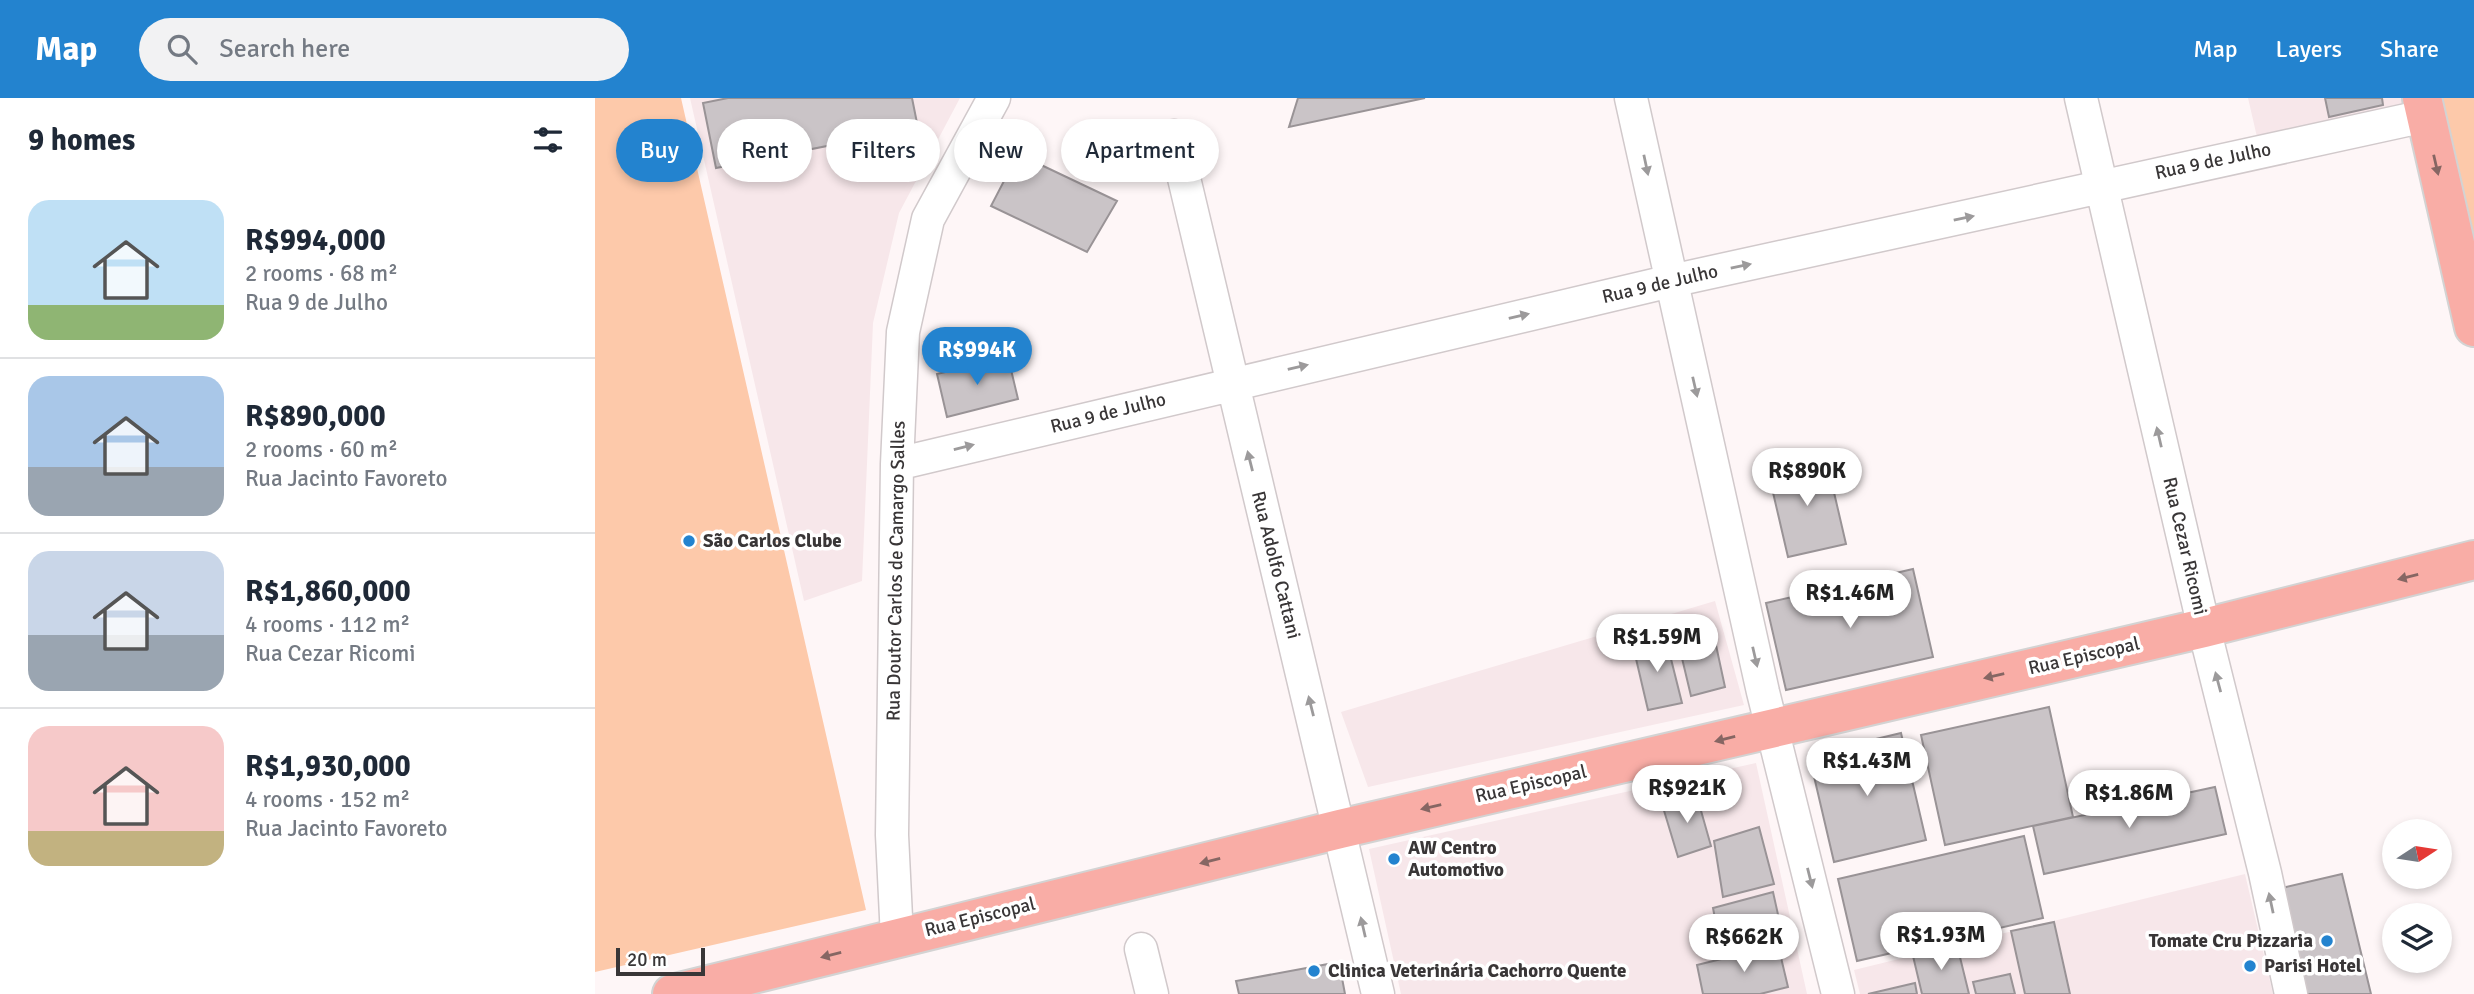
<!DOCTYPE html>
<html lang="en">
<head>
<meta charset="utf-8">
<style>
  body { margin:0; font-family:Signika,sans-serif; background:#f2f2f3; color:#1f2937; height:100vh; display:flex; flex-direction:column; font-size:26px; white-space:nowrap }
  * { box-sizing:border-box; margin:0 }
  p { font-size:23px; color:#747a83 }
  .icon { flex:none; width:38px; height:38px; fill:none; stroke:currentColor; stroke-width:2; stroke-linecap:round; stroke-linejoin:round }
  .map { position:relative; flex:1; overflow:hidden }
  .sheet { display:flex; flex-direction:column; background:#fff; width:595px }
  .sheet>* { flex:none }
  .top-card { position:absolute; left:21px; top:21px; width:665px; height:63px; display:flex; gap:14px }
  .needle { width:46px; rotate:78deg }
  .fabs { position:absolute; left:1787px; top:721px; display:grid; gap:14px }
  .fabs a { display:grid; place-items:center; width:70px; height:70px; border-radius:50%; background:#fff; box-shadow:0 4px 10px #0003; font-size:35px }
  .scale { position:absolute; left:21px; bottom:18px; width:89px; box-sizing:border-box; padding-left:7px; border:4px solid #393637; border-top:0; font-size:19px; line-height:24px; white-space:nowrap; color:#393637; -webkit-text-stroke:5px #fff; paint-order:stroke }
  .price { position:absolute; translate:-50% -60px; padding:0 16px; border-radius:24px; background:#fff; color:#222; font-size:23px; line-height:46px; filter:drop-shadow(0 2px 4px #0008) }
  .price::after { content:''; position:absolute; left:50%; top:42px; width:21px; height:16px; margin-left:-10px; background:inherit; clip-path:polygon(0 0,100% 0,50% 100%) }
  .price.selected { background:#2383cf; color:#fff }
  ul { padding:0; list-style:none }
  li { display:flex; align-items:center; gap:21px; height:175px; padding:0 28px }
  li+li { border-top:2px solid #e0e1e3 }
  li span { display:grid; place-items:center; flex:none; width:196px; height:140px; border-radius:21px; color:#555 }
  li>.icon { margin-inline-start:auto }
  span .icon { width:84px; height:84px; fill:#fffc; stroke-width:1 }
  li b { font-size:30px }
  h2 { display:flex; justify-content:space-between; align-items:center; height:84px; padding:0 28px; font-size:30px }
  .tag { padding:0 24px; border-radius:32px; background:#fff; box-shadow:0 4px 10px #0003; font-size:24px; line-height:63px }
  .tag.selected { background:#2383cf; color:#fff }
  header { display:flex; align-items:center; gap:42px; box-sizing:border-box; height:98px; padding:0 35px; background:#2383cf; color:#fff }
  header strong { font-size:33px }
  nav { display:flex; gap:38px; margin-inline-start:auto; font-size:24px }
  .search { width:490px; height:63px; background:#f2f2f3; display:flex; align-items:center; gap:18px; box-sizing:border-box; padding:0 24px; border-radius:38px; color:#747a83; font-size:26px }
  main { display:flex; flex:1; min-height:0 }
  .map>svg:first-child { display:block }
</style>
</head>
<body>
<header>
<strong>Map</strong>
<div class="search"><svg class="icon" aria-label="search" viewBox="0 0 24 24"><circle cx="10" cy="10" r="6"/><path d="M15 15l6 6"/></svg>Search here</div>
<nav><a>Map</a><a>Layers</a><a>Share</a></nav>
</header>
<main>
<section class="sheet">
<h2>9 homes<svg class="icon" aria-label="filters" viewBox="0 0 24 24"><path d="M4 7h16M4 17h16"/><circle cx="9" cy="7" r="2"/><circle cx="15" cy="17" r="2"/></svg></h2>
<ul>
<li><span style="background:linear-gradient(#bfe0f5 75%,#8fb573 0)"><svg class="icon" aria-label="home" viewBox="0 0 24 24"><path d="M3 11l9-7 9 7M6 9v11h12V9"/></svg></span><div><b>R$994,000</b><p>2 rooms · 68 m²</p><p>Rua 9 de Julho</p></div></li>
<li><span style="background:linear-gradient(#a9c7e8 65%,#9aa5b1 0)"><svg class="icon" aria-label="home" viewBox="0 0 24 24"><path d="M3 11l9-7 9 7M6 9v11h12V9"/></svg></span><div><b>R$890,000</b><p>2 rooms · 60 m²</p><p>Rua Jacinto Favoreto</p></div></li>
<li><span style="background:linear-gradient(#c9d6e8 60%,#9aa5b1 0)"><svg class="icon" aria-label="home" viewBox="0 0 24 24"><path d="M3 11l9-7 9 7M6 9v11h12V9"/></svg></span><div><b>R$1,860,000</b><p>4 rooms · 112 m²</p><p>Rua Cezar Ricomi</p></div></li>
<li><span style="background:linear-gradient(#f6c9c9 75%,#c2b280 0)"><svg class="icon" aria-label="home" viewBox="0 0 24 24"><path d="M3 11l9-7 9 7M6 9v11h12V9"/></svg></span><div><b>R$1,930,000</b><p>4 rooms · 152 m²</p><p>Rua Jacinto Favoreto</p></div></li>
</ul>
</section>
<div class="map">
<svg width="1879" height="896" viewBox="0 0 1879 896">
  <rect width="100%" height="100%" fill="#fef6f7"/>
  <path fill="#f7e7ea" d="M95 0H365L304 115 278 225 267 483 209 503Z
    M1653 0H1809L1811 9 1662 39Z
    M1120 503 1149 607 773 689 746 614Z
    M1161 665 1212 896H806L774 751Z
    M1650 776 1678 896H1265L1259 872Z"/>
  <path fill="#fdc9aa" d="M0 0H86L271 812 0 874Z
    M1843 0H1879V151Z"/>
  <path fill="#cac4c7" stroke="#999396" stroke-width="2" d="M133 0H317L323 30 121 70 108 5Z
    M703 0H830L694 29Z
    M1730 0H1787L1788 7 1734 19Z
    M423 56 522 103 492 154 396 108Z
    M413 259 423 301 352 319 342 276Z
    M1231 360 1251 446 1193 459 1173 373Z
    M1318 471 1338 559 1191 592 1171 505Z
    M1116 524 1130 589 1096 598 1081 535Z
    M1070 537 1087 605 1053 612 1038 548Z
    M1454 609 1478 719 1350 747 1326 637Z
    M1306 635 1331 742 1239 764 1214 657Z
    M1620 689 1631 736 1449 776 1438 728Z
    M1101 695 1116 748 1083 759 1067 706Z
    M1164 729 1179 786 1128 799 1119 743Z
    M1429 738 1448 820 1262 863 1243 781Z
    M1747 776 1776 896H1712L1687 790Z
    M1178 794 1188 839 1126 852 1118 810Z
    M1459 824 1475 896H1430L1416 833Z
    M1183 847 1193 889 1165 896H1108L1102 867Z
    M1362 847 1374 896H1327L1318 858Z
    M744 864 750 896H644L641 883Z
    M1415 876 1420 896H1381L1378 884Z
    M1320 885 1322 896H1273Z"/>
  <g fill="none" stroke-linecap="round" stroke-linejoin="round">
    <g stroke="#d1c9cb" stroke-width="35">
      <path id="street" d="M1036 0 1168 594 1243 896
        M1486 0 1609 530 1670 775 1696 896
        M579 38 783 896
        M302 366 1076 183 1830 18
        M302 840 297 737 302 366 308 234 333 121 399 0
        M546 851 557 896"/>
    </g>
    <g stroke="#d3d3d3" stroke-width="42">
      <path id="primary" d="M1827 0 1879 229
        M77 896 745 731 1609 530 1879 462"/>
    </g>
    <use href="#street" stroke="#fff" stroke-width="32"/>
    <use href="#primary" stroke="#f9ada6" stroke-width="38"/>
  </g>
  <defs><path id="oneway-solid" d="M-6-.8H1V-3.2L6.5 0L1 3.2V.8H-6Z" transform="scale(1.75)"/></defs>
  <g fill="#9c9a9b">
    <use href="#oneway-solid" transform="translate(1051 67) rotate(78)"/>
    <use href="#oneway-solid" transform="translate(1369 120) rotate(-12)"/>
    <use href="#oneway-solid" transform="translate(1146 168) rotate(-12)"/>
    <use href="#oneway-solid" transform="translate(924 218) rotate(-13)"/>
    <use href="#oneway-solid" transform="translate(703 269) rotate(-13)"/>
    <use href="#oneway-solid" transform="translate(1100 289) rotate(77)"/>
    <use href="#oneway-solid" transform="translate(1564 339) rotate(-103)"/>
    <use href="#oneway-solid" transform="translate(369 349) rotate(-14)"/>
    <use href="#oneway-solid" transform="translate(655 363) rotate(-104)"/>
    <use href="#oneway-solid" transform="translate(1160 559) rotate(77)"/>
    <use href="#oneway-solid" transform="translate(1623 584) rotate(-105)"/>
    <use href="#oneway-solid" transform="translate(716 608) rotate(-104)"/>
    <use href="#oneway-solid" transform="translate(1215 780) rotate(76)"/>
    <use href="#oneway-solid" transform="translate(1676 805) rotate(-102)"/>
    <use href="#oneway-solid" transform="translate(768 829) rotate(-103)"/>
  </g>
  <g fill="#866663">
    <use href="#oneway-solid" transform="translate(1841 67) rotate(77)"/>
    <use href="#oneway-solid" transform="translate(1813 479) rotate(166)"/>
    <use href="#oneway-solid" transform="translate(1399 578) rotate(167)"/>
    <use href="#oneway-solid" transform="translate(1130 641) rotate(166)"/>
    <use href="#oneway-solid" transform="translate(836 709) rotate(167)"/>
    <use href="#oneway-solid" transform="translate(615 763) rotate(166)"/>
    <use href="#oneway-solid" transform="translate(236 857) rotate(166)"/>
  </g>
  <g fill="#2383cf" stroke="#fff" stroke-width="2.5">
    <circle cx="94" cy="443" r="7"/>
    <circle cx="799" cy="761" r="7"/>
    <circle cx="1732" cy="843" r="7"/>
    <circle cx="1655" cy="868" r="7"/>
    <circle cx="719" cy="873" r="7"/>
  </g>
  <g text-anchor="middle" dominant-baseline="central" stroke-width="7" stroke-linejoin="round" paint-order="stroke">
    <g font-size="19" fill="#393637" stroke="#fff">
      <text transform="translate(1618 63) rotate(-12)">Rua 9 de Julho</text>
      <text transform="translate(1065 186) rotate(-13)">Rua 9 de Julho</text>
      <text transform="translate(513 315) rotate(-14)">Rua 9 de Julho</text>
      <text transform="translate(1590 448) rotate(77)">Rua Cezar Ricomi</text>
      <text transform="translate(681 467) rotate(76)">Rua Adolfo Cattani</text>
      <text transform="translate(301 473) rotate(-89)">Rua Doutor Carlos de Camargo Salles</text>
      <text transform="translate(1489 558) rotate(-13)">Rua Episcopal</text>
      <text transform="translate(936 686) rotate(-13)">Rua Episcopal</text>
      <text transform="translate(385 819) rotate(-14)">Rua Episcopal</text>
    </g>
    <g font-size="19" font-weight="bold" fill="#393637" stroke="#fff" text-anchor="start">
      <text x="108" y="443">São Carlos Clube</text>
      <text x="813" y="750">AW Centro<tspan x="813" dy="22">Automotivo</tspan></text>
      <text x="1718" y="843" text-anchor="end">Tomate Cru Pizzaria</text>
      <text x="1669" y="868">Parisi Hotel</text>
      <text x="733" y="873">Clinica Veterinária Cachorro Quente</text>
    </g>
  </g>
</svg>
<div class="fabs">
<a><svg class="needle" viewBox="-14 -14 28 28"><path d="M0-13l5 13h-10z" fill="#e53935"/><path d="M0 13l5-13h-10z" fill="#747a83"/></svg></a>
<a><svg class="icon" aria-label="layers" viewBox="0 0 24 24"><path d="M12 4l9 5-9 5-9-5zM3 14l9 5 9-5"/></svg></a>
</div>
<div class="scale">20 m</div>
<b class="price selected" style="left:382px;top:289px">R$994K</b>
<b class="price" style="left:1212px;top:410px">R$890K</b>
<b class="price" style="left:1255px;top:532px">R$1.46M</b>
<b class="price" style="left:1062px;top:576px">R$1.59M</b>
<b class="price" style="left:1272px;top:700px">R$1.43M</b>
<b class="price" style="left:1092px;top:727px">R$921K</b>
<b class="price" style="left:1534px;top:732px">R$1.86M</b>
<b class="price" style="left:1346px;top:874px">R$1.93M</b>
<b class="price" style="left:1149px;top:876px">R$662K</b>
<div class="top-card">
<a class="tag selected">Buy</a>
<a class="tag">Rent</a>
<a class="tag">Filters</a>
<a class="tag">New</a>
<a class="tag">Apartment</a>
</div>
</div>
</main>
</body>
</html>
